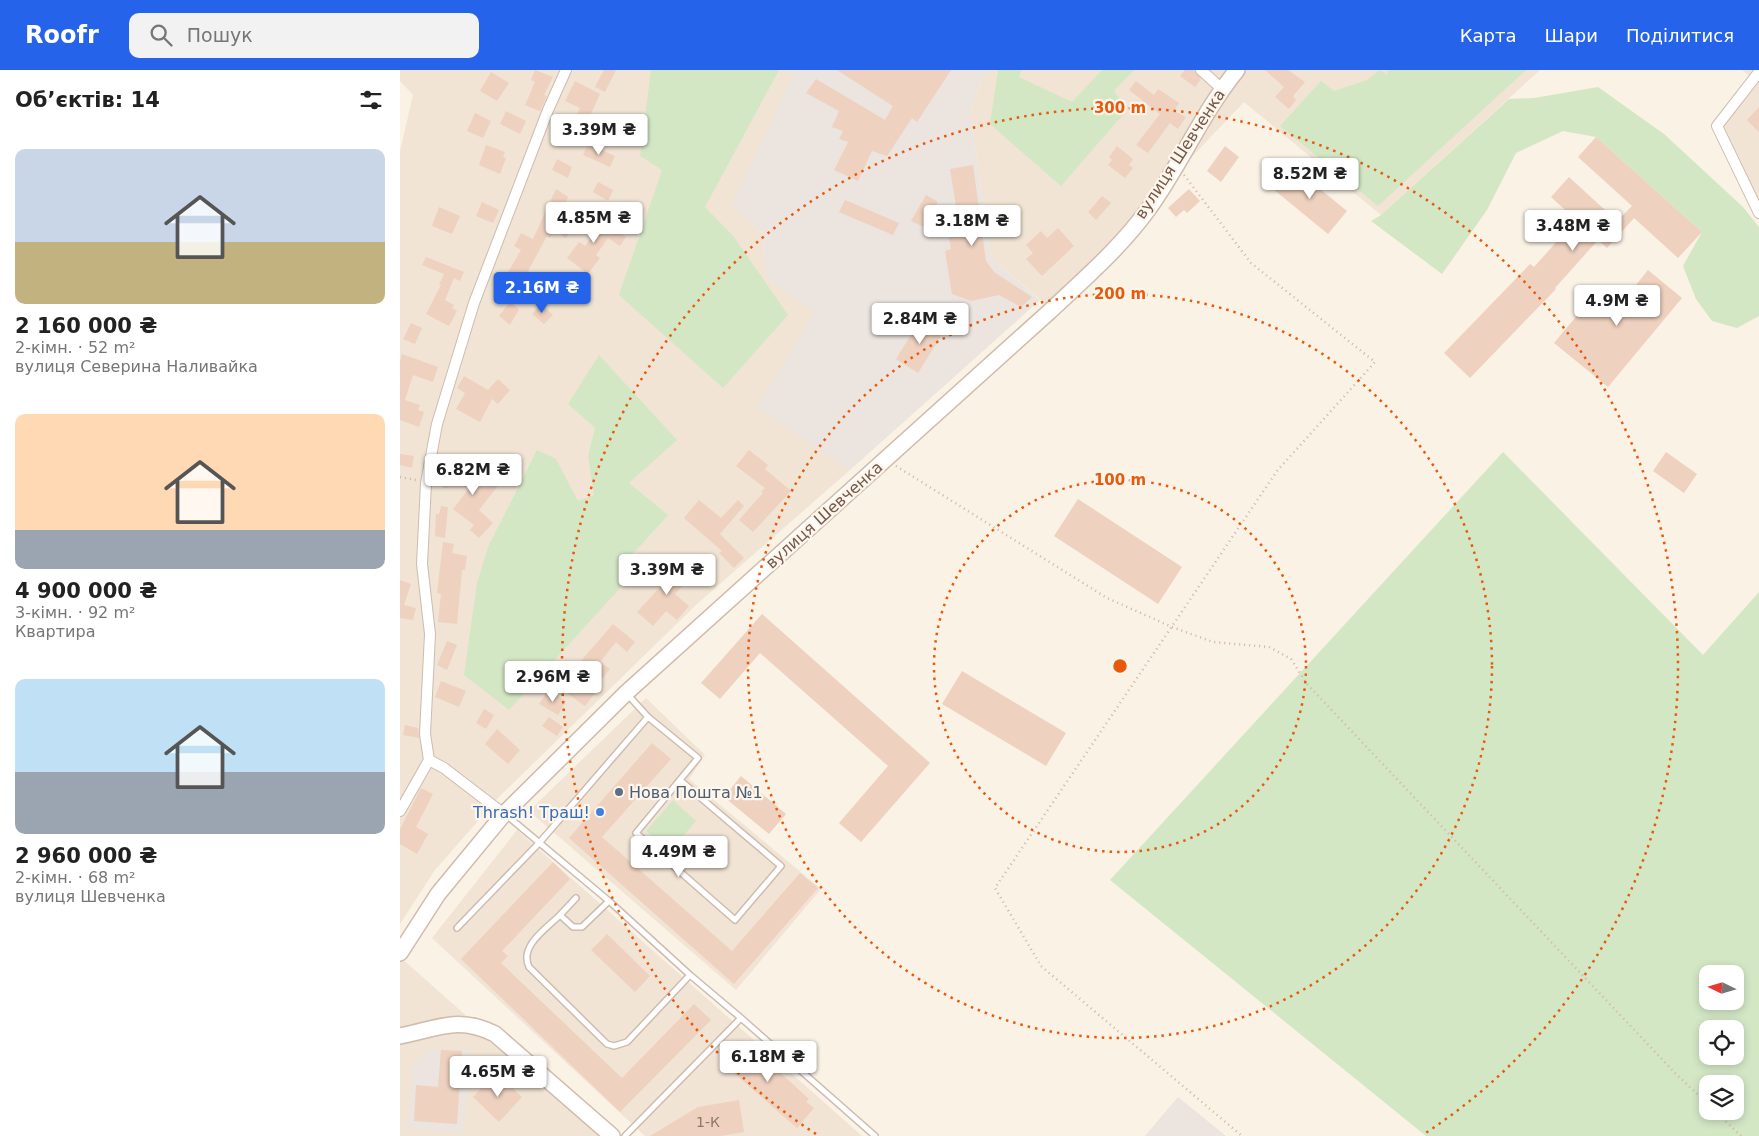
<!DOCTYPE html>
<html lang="uk">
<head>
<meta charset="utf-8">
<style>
  body { margin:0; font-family:"DejaVu Sans",sans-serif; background:#f2f2f2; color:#222; height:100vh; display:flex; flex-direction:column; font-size:19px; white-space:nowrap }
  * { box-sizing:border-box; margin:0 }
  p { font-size:16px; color:#767676 }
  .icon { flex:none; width:28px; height:28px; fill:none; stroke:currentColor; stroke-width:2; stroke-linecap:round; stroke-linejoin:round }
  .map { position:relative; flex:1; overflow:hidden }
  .drawer { display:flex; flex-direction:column; background:#fff; width:400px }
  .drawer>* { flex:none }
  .needle { width:32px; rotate:275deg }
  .fabs { position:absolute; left:1299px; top:895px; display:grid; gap:10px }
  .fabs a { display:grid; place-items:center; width:45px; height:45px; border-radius:10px; background:#fff; box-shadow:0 2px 8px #0003; font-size:25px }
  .price { position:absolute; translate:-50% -42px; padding:0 11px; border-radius:5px; background:#fff; color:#222; font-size:16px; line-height:32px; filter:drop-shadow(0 1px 2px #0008) }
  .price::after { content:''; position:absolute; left:50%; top:30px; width:15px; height:11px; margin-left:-8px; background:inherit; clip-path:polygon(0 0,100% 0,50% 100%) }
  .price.current { background:#2563eb; color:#fff }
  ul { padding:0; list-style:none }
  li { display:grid; align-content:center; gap:10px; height:265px; padding:0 15px }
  li span { display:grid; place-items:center; height:155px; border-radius:10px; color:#555 }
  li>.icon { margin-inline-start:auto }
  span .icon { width:90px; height:90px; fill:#fffc; stroke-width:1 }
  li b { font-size:21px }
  h2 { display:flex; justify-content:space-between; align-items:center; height:60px; padding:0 15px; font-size:21px }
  header { display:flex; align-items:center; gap:30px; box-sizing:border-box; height:70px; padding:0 25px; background:#2563eb; color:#fff }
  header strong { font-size:24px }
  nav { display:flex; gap:28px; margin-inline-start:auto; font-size:18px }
  .search { width:350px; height:45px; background:#f2f2f2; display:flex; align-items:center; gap:12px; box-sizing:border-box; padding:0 18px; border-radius:10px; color:#767676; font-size:19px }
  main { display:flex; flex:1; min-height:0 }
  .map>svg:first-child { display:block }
</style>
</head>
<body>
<header>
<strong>Roofr</strong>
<div class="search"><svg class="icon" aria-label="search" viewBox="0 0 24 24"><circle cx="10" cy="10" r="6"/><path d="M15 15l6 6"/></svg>Пошук</div>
<nav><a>Карта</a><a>Шари</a><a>Поділитися</a></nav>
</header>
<main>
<section class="drawer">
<h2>Об’єктів: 14<svg class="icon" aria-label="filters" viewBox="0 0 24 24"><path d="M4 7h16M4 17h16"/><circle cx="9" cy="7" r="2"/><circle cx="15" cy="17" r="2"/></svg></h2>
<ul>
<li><span style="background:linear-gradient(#c9d6e8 60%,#c2b280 0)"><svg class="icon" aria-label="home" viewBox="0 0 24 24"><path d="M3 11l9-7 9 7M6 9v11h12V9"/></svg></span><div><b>2 160 000 ₴</b><p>2-кімн. · 52 m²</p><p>вулиця Северина Наливайка</p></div></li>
<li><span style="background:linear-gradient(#ffd9b3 75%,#9aa5b1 0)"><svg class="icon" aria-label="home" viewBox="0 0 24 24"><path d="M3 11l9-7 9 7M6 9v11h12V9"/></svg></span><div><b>4 900 000 ₴</b><p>3-кімн. · 92 m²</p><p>Квартира</p></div></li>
<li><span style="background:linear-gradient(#bfe0f5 60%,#9aa5b1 0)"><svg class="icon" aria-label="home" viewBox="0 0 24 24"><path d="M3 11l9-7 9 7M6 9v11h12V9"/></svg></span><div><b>2 960 000 ₴</b><p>2-кімн. · 68 m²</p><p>вулиця Шевченка</p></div></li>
</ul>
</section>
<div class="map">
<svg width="1359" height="1066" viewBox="0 0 1359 1066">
  <rect width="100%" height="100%" fill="#faf2e5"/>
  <path fill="#f1e4d4" d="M0 0H396L332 136 362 163 367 208 415 242 359 336 450 400 297 534 99 727 35 800 0 854V81L13 25 0 11Z
    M584 0H1140L981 145 844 32 649 237 591 188 570 42Z
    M1342 0H1359V143L1317 56 1353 9Z
    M246 628 305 685 289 709 421 819 336 920 129 741Z
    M117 760 462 1066H245L32 868Z
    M0 887 202 1066H0Z"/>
  <path fill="#ebe4df" d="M396 0H584L570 42 591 188 640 230 450 400 357 338 415 242 367 208 362 163 332 136Z
    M33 979 70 980 64 1063 7 1059 12 993Z
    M778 1027 826 1066H745Z"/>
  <path fill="#d3e7c5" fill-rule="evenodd" d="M251 0H379L305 137 334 167 388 245 323 318 219 225 262 100 240 86Z
    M598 0H621L619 7 672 32 702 0H734L714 21 727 40 661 116 590 54Z
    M980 0 987 5 988 0H1126L978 136 880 56 921 11 934 21 967 10Z
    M1198 17 1264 64 1343 137 1359 157V246L1337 258 1312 251 1296 229 1283 196 1302 162 1196 67 1163 61 1116 83 1087 140 1042 204 971 151 981 145 1109 29 1134 28Z
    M199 285 277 370 229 413 268 445 231 486 242 494 109 640 64 605 77 513 88 477 137 380 156 389 178 431 194 425 188 386 195 358 168 334Z
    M1103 382 1303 585 1359 522V1066H1026L710 810ZM1308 904H1335V931H1308ZM1308 959H1335V986H1308ZM1308 1014H1335V1041H1308Z
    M273 730 296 751 269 782 246 761Z"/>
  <path fill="#eed1bf" d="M135 0 153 7 144 25 147 26 140 41 125 35 135 12 131 10Z
    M204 0H216L205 22 195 17Z
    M437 0H551L517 52 512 48 487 86 472 81 458 111 434 100 448 72 439 69 443 61 432 57 439 41 406 23 416 9 485 50 493 36Z
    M785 0H794L801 9 795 17 780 6Z
    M865 0H888L905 12 893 26 896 30 889 39 875 27 884 17Z
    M91 2 109 13 97 31 80 21Z
    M175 11 200 24 186 55 175 49 180 38 165 31Z
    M736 11 754 25 758 19 779 33 774 41 786 47 778 59 770 53 748 83 736 75 760 44 729 20Z
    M1359 37V62L1347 50Z
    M106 41 126 51 120 64 100 54Z
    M75 43 91 51 83 68 67 61Z
    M1196 67 1302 162 1278 188 1234 148 1207 178 1198 170 1155 218 1156 219 1070 308 1044 283 1130 194 1134 197 1176 150 1151 127 1169 107 1217 151 1232 136 1178 87Z
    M188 74 215 86 210 97 183 85Z
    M86 75 105 82 103 87 106 88 100 104 79 95Z
    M717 76 733 89 729 95 733 98 725 108 708 95 712 90 709 87Z
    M825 76 839 87 821 112 807 101Z
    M157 89 172 97 168 108 152 100Z
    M573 95 586 191 594 202 632 227 621 237 599 225 571 231 552 224 545 181 551 179 543 134 557 142 550 99Z
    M892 96 947 141 928 164 873 119Z
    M198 112 213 120 208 131 193 122Z
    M156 119 168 127 160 147 174 154 166 168 154 161 150 168 147 166 128 201 137 206 129 222 115 214 117 210 107 204 121 180 114 176 121 163 133 169Z
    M789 119 800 131 787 143 784 140 776 147 768 138Z
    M526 125 538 132 524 157 511 151Z
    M702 126 711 133 696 150 688 142Z
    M445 130 499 153 493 165 439 142Z
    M82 132 99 140 93 153 76 146Z
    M39 137 60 146 52 164 32 156Z
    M189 142 226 167 220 176 208 168 196 185 200 188 188 204 167 188 179 172 185 176 197 160 183 151Z
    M658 158 674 176 642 206 626 189 633 183 626 175 641 161 647 168Z
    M26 187 64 202 60 211 54 208 45 230 54 235 52 238 57 241 49 256 26 244 41 215H39L44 204 22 195Z
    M1248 200 1282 228 1208 317 1154 273 1200 218 1220 235Z
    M110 232 119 239 110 255 99 246Z
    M141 234 153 245 144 254 132 244Z
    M522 247 544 261 518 303 496 289Z
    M11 253 22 258 15 274 3 269Z
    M2 284 38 297 33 312 13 305 5 330 20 335 18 340 24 342 19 357 0 350V291Z
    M64 306 88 320 98 309 110 320 98 334 92 329 80 352 56 339 65 323 57 318Z
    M349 380 368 395 365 399 391 421 353 462 339 450 363 423 361 422 365 418 336 396Z
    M1266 382 1297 404 1284 423 1253 401Z
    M0 384 14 386 12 398 0 395Z
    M77 395 100 413 79 440 93 453 79 468 70 460 74 455 53 439 70 417 43 418 42 404 71 403Z
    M678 429 782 497 758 534 654 466Z
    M299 430 321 448 338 430 344 436 320 464 344 488 334 498 319 483 322 481 284 448Z
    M41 436 48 437 45 468 35 466 36 444H39Z
    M43 472 54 474 52 483 67 486 65 500H62L57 554 38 552 41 524 37 523Z
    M273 491 291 507 275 524 289 536 277 550 266 541 253 556 237 542 263 514 257 508Z
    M0 510 11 514 4 535 16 538 13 550 0 548Z
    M362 544 530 693 461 772 439 753 488 696 360 583 320 629 301 613Z
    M213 554 235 572 227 582 216 572 200 592 210 599 191 622 194 624 185 636 168 624 180 606 173 600Z
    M47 571 57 575 47 600 37 595Z
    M562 601 666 663 646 696 542 634Z
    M41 611 66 621 59 637 35 627Z
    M148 620 166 631 158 645 139 634Z
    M84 639 94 645 86 659 76 653Z
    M149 647 163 657 157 666 142 656Z
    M5 655 18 658 19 668 3 665Z
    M97 659 120 680 108 694 85 674Z
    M252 673 271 689 202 767 332 881 400 803 418 818 334 914 169 768Z
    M341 706 386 744 369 764 324 727Z
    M21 718 33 724 16 757 28 764 17 784 0 774V759Z
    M153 792 170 809 102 881 108 886 101 893 222 1008 294 934 311 950 220 1042 61 889Z
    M207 864 250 906 235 922 191 880Z
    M338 970 347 978 350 975 409 1029 406 1032 414 1038 397 1058 320 991Z
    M41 980 62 981 57 1054 14 1051 16 1015 38 1017Z
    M94 1005 101 1011 103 1009 122 1027 99 1052 73 1027Z
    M339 1030 344 1062 321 1066H250L298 1037Z"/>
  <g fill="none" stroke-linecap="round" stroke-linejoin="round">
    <g stroke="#cdbcaf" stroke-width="8">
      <path id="lane" d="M228 625 248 647 298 688 236 763 335 850 381 796 281 711
        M105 744 209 831 182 857H173L160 845C146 859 119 876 129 897L207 974 214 976 227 972 290 905 209 831
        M160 845 176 828
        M57 858 140 772 248 647
        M341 948 475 1066
        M225 1066 341 948 290 905"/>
    </g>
    <g stroke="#cdbcaf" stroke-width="12">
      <path id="street" d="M801 0 822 19
        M1359 2 1317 56 1359 143
        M29 690 44 698 104 744
        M0 741 29 690 25 664 30 564 22 494 26 413 37 354 74 233 148 40 166 0"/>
    </g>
    <g stroke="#d0bcad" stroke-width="18">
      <path id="secondary" d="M0 883 38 824 104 744 226 623 649 242C683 210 719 179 747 141 780 96 802 43 837 0
        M0 966C37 959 58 945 95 964L212 1066"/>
    </g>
    <path stroke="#d2b4a2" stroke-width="2.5" stroke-dasharray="1 4" stroke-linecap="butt" d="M784 105 851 193 975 292 877 401 595 818 641 896 842 1066
      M496 396 707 528 772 557 813 572 869 577 891 589 907 614 1275 1003 1308 1034
      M0 407 16 410
      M1315 1041 1341 1066"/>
    <use href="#lane" stroke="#fff" stroke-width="5"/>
    <use href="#street" stroke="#fff" stroke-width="10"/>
    <use href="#secondary" stroke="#fff" stroke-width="15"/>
  </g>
  <g fill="none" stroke="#e8590c" stroke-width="2.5" stroke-dasharray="2.5 5">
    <circle cx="720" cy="596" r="186"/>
    <circle cx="720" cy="596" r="372"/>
    <path d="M416 1064A558 558 0 1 1 1024 1064"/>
  </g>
  <circle fill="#5c6f8a" stroke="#fef6eb" stroke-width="2" cx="219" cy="722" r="5"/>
  <circle fill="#3f7fe0" stroke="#fef6eb" stroke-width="2" cx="200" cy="742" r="5"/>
  <g text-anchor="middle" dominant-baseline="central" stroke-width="4.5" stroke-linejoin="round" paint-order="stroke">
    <g font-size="14" fill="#907769">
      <text x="308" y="1052">1-К</text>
    </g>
    <g font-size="16" fill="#71594c" stroke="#fef6eb">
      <text transform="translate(780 84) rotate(-57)">вулиця Шевченка</text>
      <text transform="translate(424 445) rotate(-42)">вулиця Шевченка</text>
    </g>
    <g font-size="16" fill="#4e5e75" stroke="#fef6eb" text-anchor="start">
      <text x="229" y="722">Нова Пошта №1</text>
    </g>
    <g font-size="16" fill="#366cbe" stroke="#fef6eb" text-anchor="end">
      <text x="190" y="742">Thrash! Траш!</text>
    </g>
  </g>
  <circle cx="720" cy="596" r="8" fill="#e8590c" stroke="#fef6eb" stroke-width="2.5"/>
  <g font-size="15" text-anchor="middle" font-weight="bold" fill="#e8590c" stroke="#fef6eb" stroke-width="4.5" stroke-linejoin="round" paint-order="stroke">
    <text x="720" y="43">300 m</text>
    <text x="720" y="229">200 m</text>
    <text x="720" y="415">100 m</text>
  </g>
</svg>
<div class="fabs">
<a><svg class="needle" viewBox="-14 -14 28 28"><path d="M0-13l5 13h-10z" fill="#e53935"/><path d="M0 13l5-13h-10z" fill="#767676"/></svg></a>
<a><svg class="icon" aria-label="locate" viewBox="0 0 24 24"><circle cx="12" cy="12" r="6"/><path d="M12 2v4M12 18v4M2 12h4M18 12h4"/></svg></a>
<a><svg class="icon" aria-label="layers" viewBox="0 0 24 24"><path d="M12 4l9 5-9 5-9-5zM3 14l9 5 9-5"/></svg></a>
</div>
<b class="price" style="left:199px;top:86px">3.39M ₴</b>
<b class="price" style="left:910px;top:130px">8.52M ₴</b>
<b class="price" style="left:194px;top:174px">4.85M ₴</b>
<b class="price" style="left:572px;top:177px">3.18M ₴</b>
<b class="price" style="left:1173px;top:182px">3.48M ₴</b>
<b class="price current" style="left:142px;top:244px">2.16M ₴</b>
<b class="price" style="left:1217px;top:257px">4.9M ₴</b>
<b class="price" style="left:520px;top:275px">2.84M ₴</b>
<b class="price" style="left:73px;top:426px">6.82M ₴</b>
<b class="price" style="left:267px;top:526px">3.39M ₴</b>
<b class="price" style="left:153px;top:633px">2.96M ₴</b>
<b class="price" style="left:279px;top:808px">4.49M ₴</b>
<b class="price" style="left:368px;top:1013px">6.18M ₴</b>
<b class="price" style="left:98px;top:1028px">4.65M ₴</b>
</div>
</main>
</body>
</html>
